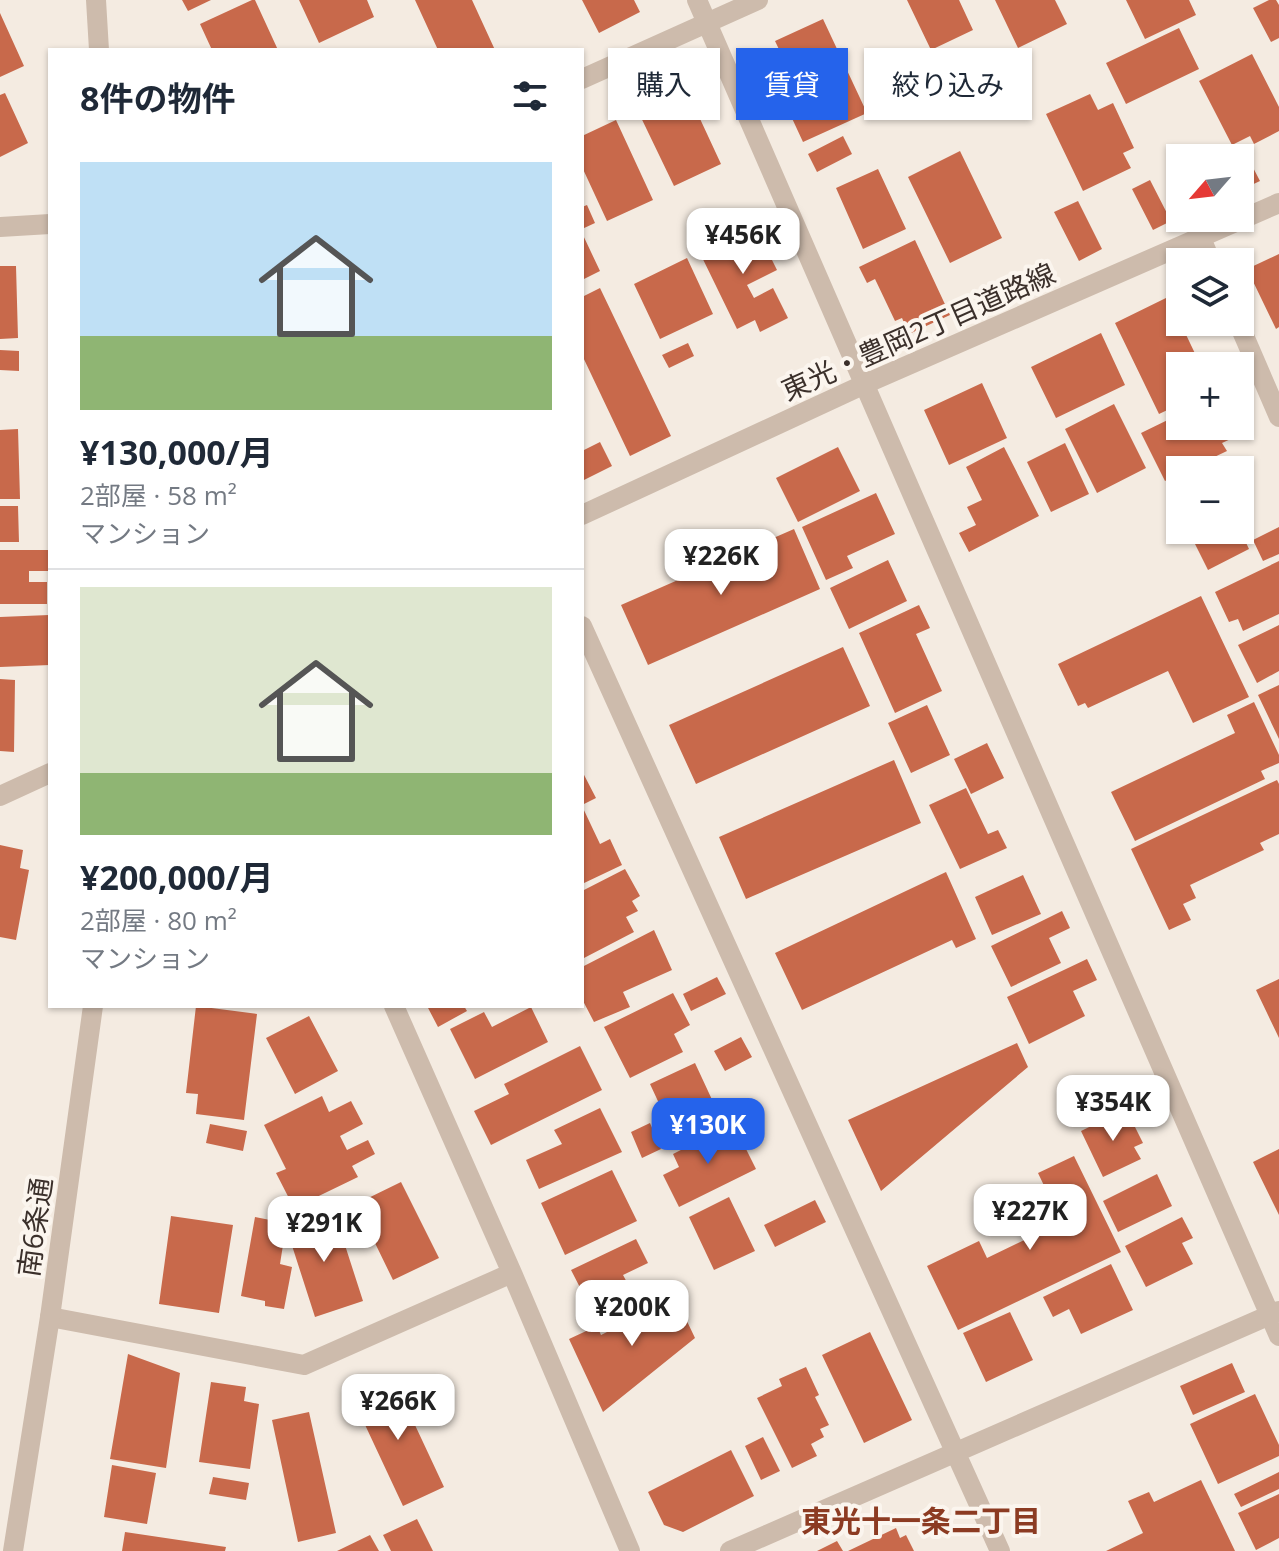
<!DOCTYPE html>
<html lang="ja">
<head>
<meta charset="utf-8">
<style>
  body { margin:0; font-family:"Open Sans","Noto Sans JP",sans-serif; background:#f6f6f7; color:#1f2937; height:100vh; display:flex; flex-direction:column; font-size:30px; white-space:nowrap }
  * { box-sizing:border-box; margin:0 }
  p { font-size:26px; color:#747a83 }
  .icon { flex:none; width:44px; height:44px; fill:none; stroke:currentColor; stroke-width:2; stroke-linecap:round; stroke-linejoin:round }
  .map { position:relative; flex:1; overflow:hidden }
  .details { position:absolute; left:48px; top:48px; width:536px; height:960px; display:flex; flex-direction:column; background:#fff; border-radius:0px; box-shadow:0 2px 6px #0004 }
  .details>* { flex:none }
  .banner { position:absolute; left:608px; top:48px; width:550px; height:72px; display:flex; gap:16px }
  .needle { width:52px; rotate:242deg }
  .fabs { position:absolute; left:1166px; top:144px; display:grid; gap:16px }
  .fabs a { display:grid; place-items:center; width:88px; height:88px; border-radius:0px; background:#fff; box-shadow:0 2px 6px #0004; font-size:40px }
  .price { position:absolute; translate:-50% -68px; padding:0 18px; border-radius:16px; background:#fff; color:#222; font-size:26px; line-height:52px; filter:drop-shadow(0 2px 4px #0008) }
  .price::after { content:''; position:absolute; left:50%; top:48px; width:24px; height:18px; margin-left:-12px; background:inherit; clip-path:polygon(0 0,100% 0,50% 100%) }
  .price.active { background:#2563eb; color:#fff }
  ul { padding:0; list-style:none }
  li { display:grid; align-content:center; gap:16px; height:424px; padding:0 32px }
  li+li { border-top:2px solid #e0e1e3 }
  li span { display:grid; place-items:center; height:248px; border-radius:0px; color:#555 }
  li>.icon { margin-inline-start:auto }
  span .icon { width:144px; height:144px; fill:#fffc; stroke-width:1 }
  li b { font-size:34px }
  h2 { display:flex; justify-content:space-between; align-items:center; height:96px; padding:0 32px; font-size:34px }
  .pill { padding:0 28px; border-radius:0px; background:#fff; box-shadow:0 2px 6px #0004; font-size:28px; line-height:72px }
  .pill.active { background:#2563eb; color:#fff }
  .map>svg:first-child { display:block }
</style>
</head>
<body>
<div class="map">
<svg width="1279" height="1551" viewBox="0 0 1279 1551">
  <rect width="100%" height="100%" fill="#f4ebe1"/>
  <path fill="#c8694b" d="M182 0H211L188 11Z
    M252 0H255L278 50H212L200 24Z
    M299 0H367L374 17 319 43Z
    M415 0H472L495 50H438Z
    M582 0H634L640 12 599 33Z
    M907 0H959L973 30 931 50Z
    M995 0H1055L1067 24 1018 48Z
    M1126 0H1189L1196 15 1145 39Z
    M1269 0H1276L1279 5V38L1271 42 1253 8Z
    M0 13 24 66 0 77Z
    M823 19 867 113 803 142 771 73 787 66 775 41Z
    M1179 28 1199 69 1126 104 1106 63Z
    M1252 54 1279 107V131L1254 144 1250 136 1232 145 1199 81Z
    M682 80 721 164 674 186 634 103Z
    M5 93 28 143 0 157V95Z
    M1090 94 1098 110 1113 103 1134 148 1123 153 1131 168 1083 191 1046 114Z
    M616 120 653 200 607 221 582 167V136Z
    M843 136 852 154 817 172 808 154Z
    M960 151 1002 238 950 263 908 177Z
    M1248 158 1260 181 1243 189 1240 182V162Z
    M878 169 906 229 863 249 836 188Z
    M1150 180 1171 221 1153 230 1132 189Z
    M1078 201 1102 249 1079 261 1054 212Z
    M587 205 595 223 582 229V207Z
    M752 220 777 270 747 285 754 298 773 288 788 318 760 332 755 320 737 329 697 247Z
    M582 233 600 271 582 280Z
    M915 240 950 315 909 334 902 318 895 321 875 279 867 283 859 267Z
    M1279 254V327L1276 329 1247 269Z
    M687 258 713 314 660 339 634 284Z
    M0 266H16L18 338 0 339Z
    M600 288 671 436 630 456 582 355V297Z
    M1168 297 1201 366H1180V404L1159 414 1115 323Z
    M1101 333 1125 385 1056 418 1031 367Z
    M688 343 694 356 669 368 662 355Z
    M0 350 19 351V371L0 370Z
    M982 383 1007 438 949 465 924 410Z
    M1114 404 1146 468 1097 493 1065 429Z
    M1180 414V426H1229L1235 437 1222 443 1227 451 1187 470H1180V473L1165 481 1141 433Z
    M18 429 20 499H0V430Z
    M600 442 612 466 582 481V451Z
    M1065 443 1089 494 1051 512 1027 462Z
    M838 447 860 491 798 522 776 478Z
    M1004 447 1039 516 969 552 959 533 976 525 967 507 982 500 966 467Z
    M876 493 895 534 847 556 853 568 826 580 802 527Z
    M0 506H18L19 542H0Z
    M1279 527V554L1263 561 1253 540Z
    M794 529 820 589 648 665 621 605Z
    M1188 530H1240L1249 549 1208 570Z
    M0 550H50V571H29V582H47V604H0Z
    M888 560 907 601 849 629 830 588Z
    M1279 561V614L1243 631 1238 619 1229 622 1215 592Z
    M1201 596 1249 697 1193 723 1168 671 1088 708 1085 703 1078 706 1058 664Z
    M919 605 930 628 916 634 942 691 895 713 859 633Z
    M49 615 50 665 0 667V617Z
    M1279 625V671L1257 683 1238 645Z
    M843 647 870 706 696 784 669 725Z
    M0 679 15 680 14 752 0 751Z
    M1279 685V739L1258 695Z
    M1254 702 1279 755V763L1261 771 1265 779 1135 841 1111 792 1235 733 1227 715Z
    M927 705 950 755 911 773 888 723Z
    M987 743 1004 778 971 794 954 759Z
    M894 760 921 823 746 899 719 837Z
    M582 771 596 798 582 805Z
    M1277 780 1279 784V834L1260 843 1264 850 1190 885 1196 898 1183 904 1191 920 1169 930 1131 849Z
    M966 788 988 834 998 830 1007 848 960 869 929 805Z
    M582 806 600 844 610 839 622 865 582 884Z
    M0 845 23 850 20 868 29 870 16 940 0 937Z
    M625 869 640 896 632 901 638 911 626 917 634 932 584 958 582 891Z
    M946 872 976 939 956 948 952 940 802 1010 775 953Z
    M1023 875 1041 914 992 935 975 897Z
    M1062 911 1070 928 1049 938 1061 963 1011 987 991 946Z
    M654 930 672 970 623 992 630 1007 594 1022 582 999V967Z
    M1087 959 1097 980 1073 991 1085 1016 1029 1044 1007 997Z
    M717 977 726 994 691 1011 683 994Z
    M1279 979V1038L1256 990Z
    M673 993 690 1025 674 1034 683 1052 630 1078 604 1027Z
    M196 1006 257 1014 244 1120 196 1114 198 1094 186 1093Z
    M427 1006H464L467 1011 438 1027Z
    M531 1007 548 1042 475 1079 450 1029 484 1012 492 1027Z
    M309 1016 338 1071 295 1094 266 1038Z
    M741 1037 752 1057 725 1071 714 1051Z
    M1017 1043 1028 1067 881 1191 848 1120Z
    M580 1046 602 1090 491 1145 474 1111 509 1094 504 1084Z
    M695 1063 721 1119 676 1140 650 1084Z
    M322 1096 329 1112 351 1101 363 1124 340 1136 347 1150 368 1140 375 1154 352 1166 358 1177 294 1208 276 1173 286 1169 264 1125Z
    M600 1108 622 1152 539 1189 526 1160 562 1144 554 1130Z
    M1126 1109 1143 1143 1134 1147 1141 1159 1103 1177 1081 1131Z
    M650 1123 661 1149 642 1158 631 1132Z
    M210 1124 247 1131 243 1151 206 1143Z
    M728 1126 737 1146 743 1143 756 1169 679 1207 663 1175 679 1167 673 1154Z
    M1279 1149V1215L1253 1162Z
    M1074 1156 1121 1252 958 1330 927 1266 979 1241 987 1258 1041 1232 1034 1217 1044 1211 1038 1199 1048 1194 1038 1173Z
    M612 1170 637 1221 565 1255 541 1203Z
    M1157 1174 1172 1206 1118 1232 1103 1201Z
    M401 1182 439 1258 393 1280 356 1204Z
    M729 1197 755 1251 714 1270 689 1217Z
    M815 1200 826 1222 775 1247 764 1225Z
    M334 1211 363 1301 315 1317 286 1227Z
    M171 1216 233 1225 219 1313 159 1304Z
    M255 1217 280 1222 276 1244 283 1245 280 1264 292 1267 284 1309 265 1306V1301L241 1296Z
    M1182 1217 1193 1238 1182 1243 1193 1264 1146 1287 1125 1246Z
    M636 1239 648 1263 623 1275 629 1286 589 1305 571 1270Z
    M1111 1264 1133 1310 1081 1334 1069 1309 1053 1317 1043 1297Z
    M673 1292 695 1338 603 1412 569 1339 597 1326 601 1335 615 1328 612 1321Z
    M1010 1312 1033 1360 986 1382 963 1333Z
    M870 1332 912 1420 864 1443 822 1355Z
    M128 1354 180 1373 166 1468 110 1459Z
    M1232 1363 1245 1392 1193 1415 1180 1386Z
    M806 1367 819 1395 815 1397 829 1425 820 1429 824 1437 811 1444 817 1456 792 1468 757 1398 782 1386 779 1379Z
    M393 1378 444 1487 403 1506 352 1397Z
    M211 1382 246 1387 244 1401 259 1404 250 1469 199 1462Z
    M1255 1394 1279 1445V1456L1218 1484 1190 1424Z
    M309 1412 336 1533 298 1542 272 1420Z
    M763 1437 780 1471 761 1480 745 1446Z
    M731 1450 754 1496 683 1532 664 1525 648 1492Z
    M112 1465 156 1473 147 1524 104 1517Z
    M1279 1472V1489L1241 1507 1234 1494Z
    M213 1477 249 1483 246 1500 209 1494Z
    M1201 1480 1235 1551H1106L1143 1533 1128 1501 1149 1492 1154 1502Z
    M1279 1494V1538L1256 1550 1238 1513Z
    M417 1519 433 1551H391L383 1535Z
    M896 1528 900 1538 906 1535 914 1551H848Z
    M125 1532 226 1547 225 1551H122Z
    M370 1535 379 1551H337Z
    M837 1541 843 1551H817Z"/>
  <g fill="none" stroke-linecap="round" stroke-linejoin="round">
    <path stroke="#cdbbac" stroke-width="20" d="M697 0 1279 1336
      M582 79 758 0
      M0 227 50 224
      M1201 238 1211 262
      M1238 322 1279 417
      M582 626 1000 1551
      M394 1006 512 1273 630 1551
      M50 1317 304 1365 512 1273
      M730 1551 1279 1311"/>
    <path stroke="#cdbbac" stroke-width="20" d="M96 0 99 50
      M582 515 865 384 1279 203
      M0 796 50 773
      M13 1551 50 1317 93 1006"/>
  </g>
  <g text-anchor="middle" dominant-baseline="central" stroke-width="8" stroke-linejoin="round" paint-order="stroke">
    <g font-size="28" fill="#3b302b" stroke="#fbf5ee">
      <text transform="translate(918 331) rotate(-24)">東光・豊岡2丁目道路線</text>
      <text transform="translate(34 1227) rotate(-82)">南6条通</text>
    </g>
    <g font-size="30" font-weight="bold" fill="#8c3b22" stroke="#fbf5ee">
      <text x="921" y="1520">東光十一条二丁目</text>
    </g>
  </g>
</svg>
<div class="fabs">
<a><svg class="needle" viewBox="-14 -14 28 28"><path d="M0-13l5 13h-10z" fill="#e53935"/><path d="M0 13l5-13h-10z" fill="#747a83"/></svg></a>
<a><svg class="icon" aria-label="layers" viewBox="0 0 24 24"><path d="M12 4l9 5-9 5-9-5zM3 14l9 5 9-5"/></svg></a>
<a>+</a>
<a>−</a>
</div>
<b class="price" style="left:743px;top:276px">¥456K</b>
<b class="price" style="left:721px;top:597px">¥226K</b>
<b class="price" style="left:1113px;top:1143px">¥354K</b>
<b class="price active" style="left:708px;top:1166px">¥130K</b>
<b class="price" style="left:1030px;top:1252px">¥227K</b>
<b class="price" style="left:324px;top:1264px">¥291K</b>
<b class="price" style="left:632px;top:1348px">¥200K</b>
<b class="price" style="left:398px;top:1442px">¥266K</b>
<div class="banner">
<a class="pill">購入</a>
<a class="pill active">賃貸</a>
<a class="pill">絞り込み</a>
</div>
<section class="details">
<h2>8件の物件<svg class="icon" aria-label="filters" viewBox="0 0 24 24"><path d="M4 7h16M4 17h16"/><circle cx="9" cy="7" r="2"/><circle cx="15" cy="17" r="2"/></svg></h2>
<ul>
<li><span style="background:linear-gradient(#bfe0f5 70%,#8fb573 0)"><svg class="icon" aria-label="home" viewBox="0 0 24 24"><path d="M3 11l9-7 9 7M6 9v11h12V9"/></svg></span><div><b>¥130,000/月</b><p>2部屋 · 58 m²</p><p>マンション</p></div></li>
<li><span style="background:linear-gradient(#dfe7d0 75%,#8fb573 0)"><svg class="icon" aria-label="home" viewBox="0 0 24 24"><path d="M3 11l9-7 9 7M6 9v11h12V9"/></svg></span><div><b>¥200,000/月</b><p>2部屋 · 80 m²</p><p>マンション</p></div></li>
</ul>
</section>
</div>
</body>
</html>
